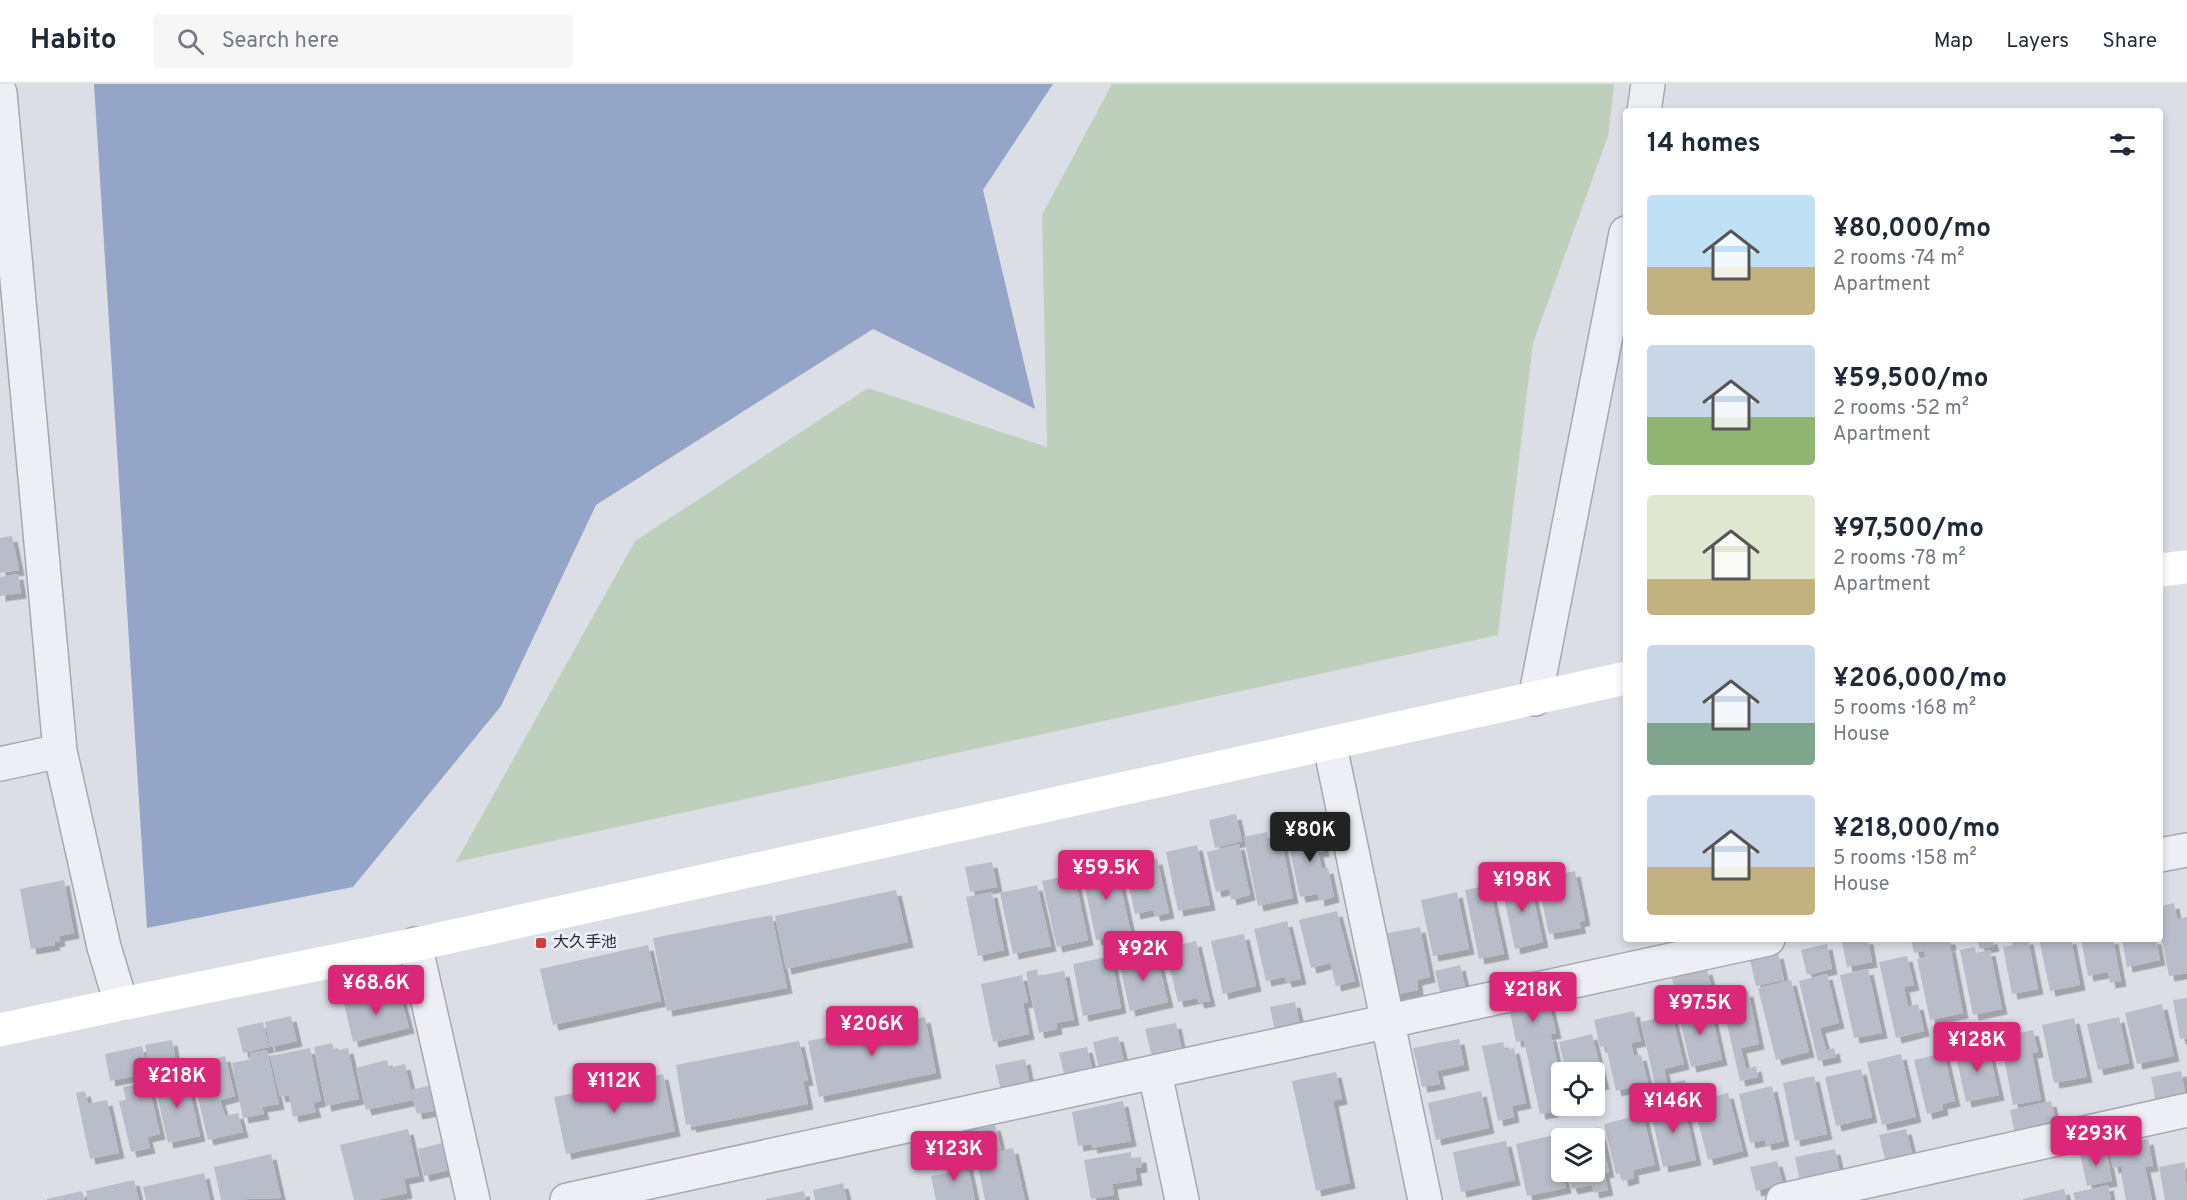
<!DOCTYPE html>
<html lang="en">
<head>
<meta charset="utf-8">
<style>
  body { margin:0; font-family:Overpass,"Noto Sans JP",sans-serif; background:#f6f6f7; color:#1f2937; height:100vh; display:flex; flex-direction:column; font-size:22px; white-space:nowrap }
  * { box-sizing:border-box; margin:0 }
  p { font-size:20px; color:#747a83 }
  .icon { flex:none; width:33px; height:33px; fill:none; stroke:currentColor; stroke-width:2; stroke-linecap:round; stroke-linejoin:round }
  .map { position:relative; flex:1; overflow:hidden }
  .sheet { position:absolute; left:1623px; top:24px; width:540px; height:834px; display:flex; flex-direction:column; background:#fff; border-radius:6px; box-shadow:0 3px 9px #0003 }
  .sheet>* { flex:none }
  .controls { position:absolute; left:1551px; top:978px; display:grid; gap:12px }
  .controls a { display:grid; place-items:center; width:54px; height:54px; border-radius:6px; background:#fff; box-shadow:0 3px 9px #0003; font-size:30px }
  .price { position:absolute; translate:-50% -51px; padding:0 14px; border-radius:6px; background:#db2777; color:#fff; font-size:20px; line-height:39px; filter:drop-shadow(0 2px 3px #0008) }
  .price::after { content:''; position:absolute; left:50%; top:36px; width:18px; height:14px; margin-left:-9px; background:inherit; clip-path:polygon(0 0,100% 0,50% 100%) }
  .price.on { background:#222; color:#fff }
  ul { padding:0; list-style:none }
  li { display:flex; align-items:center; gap:18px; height:150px; padding:0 24px }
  li span { display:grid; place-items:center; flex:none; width:168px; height:120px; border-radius:6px; color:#555 }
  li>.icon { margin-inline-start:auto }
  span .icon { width:72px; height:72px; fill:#fffc; stroke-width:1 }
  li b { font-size:26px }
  h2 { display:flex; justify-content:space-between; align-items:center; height:72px; padding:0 24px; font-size:26px }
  header { display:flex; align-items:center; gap:36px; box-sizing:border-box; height:84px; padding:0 30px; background:#fff; border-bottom:2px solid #e0e1e3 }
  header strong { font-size:28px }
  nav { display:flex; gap:33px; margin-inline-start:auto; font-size:21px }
  .search { width:420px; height:54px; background:#f6f6f7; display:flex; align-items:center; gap:15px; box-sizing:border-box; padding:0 21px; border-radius:6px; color:#747a83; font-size:22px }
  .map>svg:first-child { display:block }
</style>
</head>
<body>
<header>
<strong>Habito</strong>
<div class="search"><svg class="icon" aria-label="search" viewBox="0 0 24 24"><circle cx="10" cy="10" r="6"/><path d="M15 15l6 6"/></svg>Search here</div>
<nav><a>Map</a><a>Layers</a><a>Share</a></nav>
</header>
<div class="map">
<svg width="2187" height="1116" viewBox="0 0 2187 1116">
  <defs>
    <filter id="shadow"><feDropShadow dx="5.5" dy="5.5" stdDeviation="0" flood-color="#0004"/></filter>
  </defs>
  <rect width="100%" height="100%" fill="#dcdee6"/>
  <path fill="#bed0bc" d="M1112 0H1614L1608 52 1533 259 1498 551 456 778 635 457 868 304 1047 363 1042 131Z"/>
  <path fill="#95a5c8" d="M94 0H1053L983 106 1035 325 873 245 596 421 501 622 353 803 147 844Z"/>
  <path fill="#b9bcc9" filter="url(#shadow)" d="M12 452 19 486 0 489V454Z
    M18 490 21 509 0 512V493Z
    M1236 730 1242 757 1215 764 1209 736Z
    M1319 742 1324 767 1318 768 1322 785 1328 784 1334 813 1319 817 1318 810 1300 813 1286 749Z
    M1267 748 1268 756 1281 754 1293 814 1258 822 1244 753Z
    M1239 760 1250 811 1231 816 1229 805 1216 808 1207 768Z
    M1197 761 1210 821 1178 827 1166 768Z
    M1137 772 1139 779 1157 775 1169 829 1155 832 1153 826 1135 830 1123 774Z
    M1115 777 1131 849 1096 856 1081 784Z
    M992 778 997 803 970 808 965 783Z
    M1575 787 1585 836 1579 838 1581 844 1549 850 1537 795Z
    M1074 790 1088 856 1057 863 1042 797Z
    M1529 794 1543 858 1515 865 1501 800Z
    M64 796 74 849 59 852 60 857 54 858 55 861 31 865 20 805Z
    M1037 801 1051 862 1013 870 1000 809Z
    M1489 801 1504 870 1479 875 1465 806Z
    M896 806 908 858 786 885 775 832Z
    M992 808 1004 866 978 872 966 813Z
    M1457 808 1469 865 1433 872 1421 816Z
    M2174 819 2177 835 2187 833V889L2169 892 2160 847V822Z
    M1337 827 1355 897 1336 902 1330 879 1311 884 1299 836Z
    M772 831 787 904 667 927 653 854Z
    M1287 837 1301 895 1286 898 1285 893 1266 897 1254 845Z
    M1420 843 1430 893 1417 896 1418 906 1395 911 1383 850Z
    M1244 850 1256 902 1223 910 1211 857Z
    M1854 855H1868L1872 878 1847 883 1842 858Z
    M1911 855H1950L1951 861 1914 869Z
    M1977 855H1992L1994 862 1980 865Z
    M2011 855H2028L2038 905 2012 910 2003 863 2013 861Z
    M2039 855H2071L2080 901 2050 907Z
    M2081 855H2113L2121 897 2110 899 2108 888 2088 892Z
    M2122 855H2156L2160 876 2127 883Z
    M1196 857 1210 917 1199 919 1197 914 1178 918 1165 864Z
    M1827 860 1832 885 1807 891 1801 866Z
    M648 861 661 917 553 941 540 885Z
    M1950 862 1963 929 1930 936 1917 875 1926 874 1924 867Z
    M1975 863 1976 869 1990 866 2002 925 1973 931 1960 866Z
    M1156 869 1168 918 1130 927 1119 878Z
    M1778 869 1784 896 1756 902 1750 876Z
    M1111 872 1121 924 1083 932 1073 880Z
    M1907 872 1914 901 1904 903 1908 923 1918 920 1924 947 1896 954 1879 878Z
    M1460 881 1466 906 1441 912 1435 887Z
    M1037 885 1038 892 1064 887 1074 936 1056 939 1057 945 1039 949 1026 888Z
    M1707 885 1713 910 1677 918 1672 893Z
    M1868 885 1882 949 1854 954 1840 891Z
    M1827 890 1839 939 1820 944 1826 966 1834 964 1836 973 1818 977 1799 897Z
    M1022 891 1028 918 1023 919 1029 950 993 958 981 900Z
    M1791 896 1809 968 1776 976 1758 904Z
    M399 907 409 944 353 958 344 920Z
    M1748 907 1759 960 1741 964 1746 985 1756 982 1758 993 1740 997 1721 913Z
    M2187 914V954L2180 955 2173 916Z
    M1295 918 1300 942 1275 947 1270 923Z
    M1549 919 1556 949 1516 958 1510 928Z
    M2162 920 2174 972 2137 980 2125 929Z
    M1710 922 1722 976 1691 983 1678 928Z
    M1634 927 1641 957 1631 959 1634 972 1641 971 1648 999 1616 1007 1606 962 1600 963 1594 936Z
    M1672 931 1684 980 1664 985 1667 1000 1685 996 1687 1008 1658 1015 1641 938Z
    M291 932 297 957 270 963 265 938Z
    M925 933 936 989 819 1013 808 957Z
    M2119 933 2129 979 2098 986 2087 940Z
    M2074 934 2087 993 2054 999 2042 941Z
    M263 938 269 963 243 969 237 944Z
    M1176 939 1182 967 1152 973 1145 945Z
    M2033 946 2038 968 2032 969 2041 1016 2013 1021 2000 953Z
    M1592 950 1604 1000 1594 1002V988H1566L1559 958Z
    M1551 951 1562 1001V1016L1551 1019 1553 1028 1540 1030 1524 957Z
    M1118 952 1125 981 1099 986 1093 958Z
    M1459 955 1464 981 1437 987 1440 1000 1422 1003 1413 964Z
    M172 956 177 985 151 990 145 961Z
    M799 957 808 996 803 997 808 1020 691 1043 690 1040 686 1041 676 981Z
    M1503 958 1505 966 1514 964 1526 1019 1512 1022 1514 1033 1498 1037 1482 962Z
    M332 959 334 967 348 964 359 1015 326 1022 314 963Z
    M1987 959 1999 1011 1966 1018 1955 967Z
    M142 962 148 989 110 997 105 970Z
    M1087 963 1093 988 1065 994 1059 969Z
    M310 964 321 1017 313 1019 316 1028 293 1033 289 1011 280 1013 270 972Z
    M267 966 279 1020 262 1023 264 1030 243 1034 232 979 251 975 250 969Z
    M1944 969 1955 1017 1942 1020 1943 1026 1927 1030 1914 976Z
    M1901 970 1916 1033 1882 1041 1867 978Z
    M225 972 235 1012 220 1016 225 1032 238 1029 243 1048 208 1056 190 980Z
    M1025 975 1030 1001 1001 1007 995 981Z
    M387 976 389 984 405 980 411 1006 432 1001 438 1026 417 1030 413 1016 366 1026 356 984Z
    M1861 985 1872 1033 1836 1042 1825 993Z
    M2181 987 2186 1013 2156 1019 2151 993Z
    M1336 988 1342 1015 1333 1017 1350 1099 1316 1107 1292 997Z
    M663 990 675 1047 566 1070 554 1013Z
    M186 991 200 1052 168 1059 154 998Z
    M1814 992 1827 1050 1795 1057 1783 999Z
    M148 998 160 1050 147 1053 150 1064 131 1068 119 1017 126 1016 123 1003Z
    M1772 1002 1784 1057 1766 1061 1765 1056 1750 1059 1739 1010Z
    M85 1007 88 1020 107 1016 119 1069 90 1075 76 1009Z
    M1481 1007 1489 1044 1436 1056 1428 1019Z
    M1728 1009 1743 1067 1708 1076 1693 1018Z
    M1123 1017 1131 1057 1092 1064 1091 1060 1078 1062 1072 1028Z
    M1683 1017 1696 1076 1663 1083 1650 1025Z
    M2051 1017 2057 1043 2015 1051 2010 1026Z
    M1643 1030 1655 1081 1633 1086 1634 1094 1623 1097 1621 1089 1616 1090 1604 1040Z
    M995 1041 1001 1065 971 1072 966 1047Z
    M1599 1043 1609 1088 1604 1089 1608 1106 1594 1109 1592 1101 1572 1105 1567 1088H1594V1054H1560V1052Z
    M408 1045 419 1092 404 1095 407 1109 377 1116H354L340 1061Z
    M1906 1045 1913 1073 1886 1079 1879 1051Z
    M1554 1051 1566 1104 1527 1112 1516 1060Z
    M2148 1055 2153 1082 2145 1083 2152 1116H2126L2121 1089H2123L2122 1082 2113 1084 2110 1069 2119 1067 2118 1061Z
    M1506 1057 1515 1096 1461 1108 1453 1068Z
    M442 1059 449 1086 424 1092 418 1065Z
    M1013 1064 1025 1116H985L976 1073Z
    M1835 1065 1840 1089 1800 1098 1795 1073Z
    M2106 1065 2112 1097 2087 1102 2080 1070Z
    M1131 1068V1074L1141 1073 1142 1083 1135 1084 1137 1096 1112 1100 1114 1111 1091 1115 1084 1076Z
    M271 1070 281 1114 221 1116 214 1083Z
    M966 1073 975 1116H936L931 1092 948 1089 945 1077Z
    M1777 1077 1783 1100 1756 1107 1750 1083Z
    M2185 1078 2187 1116H2165L2159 1083Z
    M204 1089 210 1116H146L143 1103Z
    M134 1096 139 1116H88L86 1107Z
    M843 1099 847 1116H815L813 1106Z
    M2108 1101 2111 1116H2075L2073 1109Z
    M2064 1105 2067 1116H2023V1115Z
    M82 1107 85 1116H47V1115Z
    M804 1107 806 1116H766V1115Z"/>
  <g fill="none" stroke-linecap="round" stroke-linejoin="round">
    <g stroke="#a5a8b3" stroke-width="36">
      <path id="street" d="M0 9 60 667 104 863 121 919
        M1644 27 1648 0
        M1535 615 1626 149
        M1330 662 1425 1116
        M0 680 60 667
        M2160 771 2187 766
        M415 860 473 1116
        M1155 989 1182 1116
        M567 1116C968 1030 1367 940 1768 855
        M1783 1116 2187 1026"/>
    </g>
    <use href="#street" stroke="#eeeff5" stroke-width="33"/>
    <path stroke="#fff" stroke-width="33" d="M2160 486 2187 483
      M0 946C139 915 278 889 417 860 821 774 1224 685 1626 594"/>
  </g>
  <rect fill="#d13e3b" stroke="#ebedf4" stroke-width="2" x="535" y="853" width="12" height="12" rx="3"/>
  <g text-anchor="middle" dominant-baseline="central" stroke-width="6" stroke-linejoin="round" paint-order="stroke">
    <g font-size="16" fill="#252a3d" stroke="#ebedf4" text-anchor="start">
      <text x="553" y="859">大久手池</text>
    </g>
  </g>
</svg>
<div class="controls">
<a><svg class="icon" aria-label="locate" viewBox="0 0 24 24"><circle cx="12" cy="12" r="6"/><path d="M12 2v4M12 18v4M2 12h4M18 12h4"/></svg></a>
<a><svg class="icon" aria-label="layers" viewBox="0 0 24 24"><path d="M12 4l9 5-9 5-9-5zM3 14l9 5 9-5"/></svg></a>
</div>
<b class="price on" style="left:1310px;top:779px">¥80K</b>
<b class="price" style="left:1106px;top:817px">¥59.5K</b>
<b class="price" style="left:1522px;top:829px">¥198K</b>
<b class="price" style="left:1143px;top:898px">¥92K</b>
<b class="price" style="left:376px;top:932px">¥68.6K</b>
<b class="price" style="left:1533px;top:939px">¥218K</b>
<b class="price" style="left:1700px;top:952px">¥97.5K</b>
<b class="price" style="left:872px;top:973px">¥206K</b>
<b class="price" style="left:1977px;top:989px">¥128K</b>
<b class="price" style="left:177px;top:1025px">¥218K</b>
<b class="price" style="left:614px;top:1030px">¥112K</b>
<b class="price" style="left:1673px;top:1050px">¥146K</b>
<b class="price" style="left:2096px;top:1083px">¥293K</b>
<b class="price" style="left:954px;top:1098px">¥123K</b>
<section class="sheet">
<h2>14 homes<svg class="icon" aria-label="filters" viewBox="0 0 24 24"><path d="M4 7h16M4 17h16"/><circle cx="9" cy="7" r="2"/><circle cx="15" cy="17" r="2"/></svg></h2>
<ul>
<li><span style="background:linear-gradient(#bfe0f5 60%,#c2b280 0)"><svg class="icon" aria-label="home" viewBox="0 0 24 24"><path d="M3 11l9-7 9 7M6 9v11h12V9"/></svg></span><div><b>¥80,000/mo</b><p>2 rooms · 74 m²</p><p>Apartment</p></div></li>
<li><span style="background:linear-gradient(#c9d6e8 60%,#8fb573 0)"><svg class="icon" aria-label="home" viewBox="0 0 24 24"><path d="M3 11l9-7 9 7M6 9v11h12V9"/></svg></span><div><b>¥59,500/mo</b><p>2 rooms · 52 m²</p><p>Apartment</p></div></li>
<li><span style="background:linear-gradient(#dfe7d0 70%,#c2b280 0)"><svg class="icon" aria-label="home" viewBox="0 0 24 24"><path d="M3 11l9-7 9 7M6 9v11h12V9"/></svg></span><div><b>¥97,500/mo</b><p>2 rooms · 78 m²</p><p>Apartment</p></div></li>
<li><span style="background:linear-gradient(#c9d6e8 65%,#7fa58c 0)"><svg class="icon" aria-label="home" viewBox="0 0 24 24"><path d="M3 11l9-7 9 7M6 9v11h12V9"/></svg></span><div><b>¥206,000/mo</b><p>5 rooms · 168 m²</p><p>House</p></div></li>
<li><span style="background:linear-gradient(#c9d6e8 60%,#c2b280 0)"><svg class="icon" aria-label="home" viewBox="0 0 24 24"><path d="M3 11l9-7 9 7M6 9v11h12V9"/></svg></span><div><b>¥218,000/mo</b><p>5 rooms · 158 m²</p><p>House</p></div></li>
</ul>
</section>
</div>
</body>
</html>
